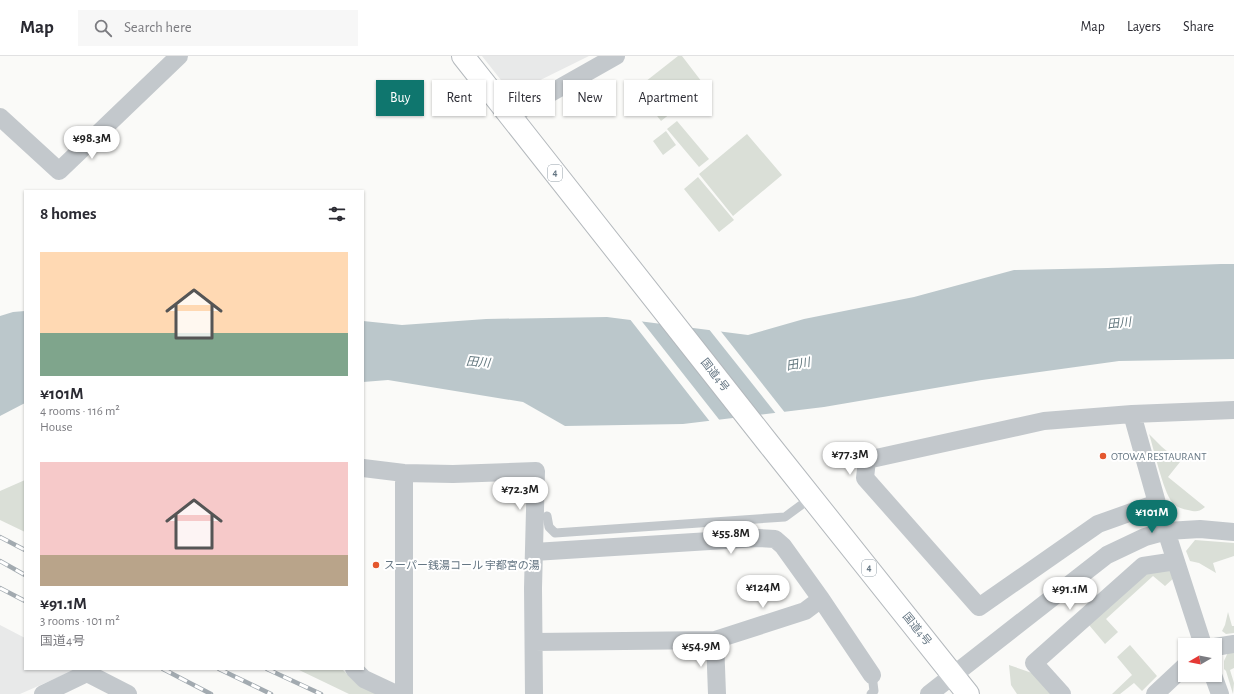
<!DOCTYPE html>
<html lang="en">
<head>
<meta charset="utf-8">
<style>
  body { margin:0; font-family:"Alegreya Sans","Noto Sans JP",sans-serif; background:#f7f7f7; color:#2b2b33; height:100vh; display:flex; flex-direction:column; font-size:15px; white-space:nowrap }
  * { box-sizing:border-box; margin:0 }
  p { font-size:13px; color:#7c7c81 }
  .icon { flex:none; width:22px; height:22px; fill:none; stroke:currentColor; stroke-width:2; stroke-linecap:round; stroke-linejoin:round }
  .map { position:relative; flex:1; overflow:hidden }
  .panel { position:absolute; left:24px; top:134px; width:340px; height:480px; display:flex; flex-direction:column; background:#fff; border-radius:0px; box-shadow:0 1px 3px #0004 }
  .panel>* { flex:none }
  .banner { position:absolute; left:376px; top:24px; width:380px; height:36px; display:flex; gap:8px }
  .needle { width:26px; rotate:260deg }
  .buttons { position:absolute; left:1178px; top:582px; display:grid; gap:8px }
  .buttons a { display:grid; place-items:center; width:44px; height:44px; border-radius:0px; background:#fff; box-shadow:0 1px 3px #0004; font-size:20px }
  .price { position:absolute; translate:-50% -34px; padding:0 9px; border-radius:14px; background:#fff; color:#222; font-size:13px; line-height:26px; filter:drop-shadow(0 1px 2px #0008) }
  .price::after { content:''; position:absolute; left:50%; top:24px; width:12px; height:9px; margin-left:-6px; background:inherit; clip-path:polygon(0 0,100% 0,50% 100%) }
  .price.on { background:#0f766e; color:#fff }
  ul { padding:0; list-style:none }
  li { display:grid; align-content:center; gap:8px; height:212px; padding:0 16px }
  li span { display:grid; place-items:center; height:124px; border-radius:0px; color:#555 }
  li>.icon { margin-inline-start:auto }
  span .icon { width:72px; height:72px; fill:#fffc; stroke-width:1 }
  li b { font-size:17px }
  h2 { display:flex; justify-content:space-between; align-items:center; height:48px; padding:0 16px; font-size:17px }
  .chip { padding:0 14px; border-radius:0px; background:#fff; box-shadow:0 1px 3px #0004; font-size:14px; line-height:36px }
  .chip.on { background:#0f766e; color:#fff }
  header { display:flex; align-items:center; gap:24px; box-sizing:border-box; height:56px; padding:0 20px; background:#fff; border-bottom:1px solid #e1e1e2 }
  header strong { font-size:19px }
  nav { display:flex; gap:22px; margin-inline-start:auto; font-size:14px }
  .search { width:280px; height:36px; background:#f7f7f7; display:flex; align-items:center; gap:10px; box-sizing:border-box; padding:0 14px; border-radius:0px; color:#7c7c81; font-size:15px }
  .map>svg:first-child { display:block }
</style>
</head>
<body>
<header>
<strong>Map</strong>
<div class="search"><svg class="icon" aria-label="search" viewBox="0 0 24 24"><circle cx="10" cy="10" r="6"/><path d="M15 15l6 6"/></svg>Search here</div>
<nav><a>Map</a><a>Layers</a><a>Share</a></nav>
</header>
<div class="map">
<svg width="1234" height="638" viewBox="0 0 1234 638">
  <rect width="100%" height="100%" fill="#fafaf8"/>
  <path fill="#e8e9e9" d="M482 0H589L512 38Z
    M0 569 25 582V613H77L20 638H0Z"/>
  <path fill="#dadfd7" d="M678 0H682L705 30 661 65 636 33Z
    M677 65 709 103 699 111 667 73Z
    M666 75 676 89 663 99 653 85Z
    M747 78 782 119 733 160 699 118Z
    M698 121 734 164 719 176 684 133Z
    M1149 378 1162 391 1180 406 1168 421 1205 451C1199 456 1196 456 1188 454 1182 453 1176 451 1172 446 1163 435 1154 393 1149 378Z
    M25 424V476L0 464V435Z
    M1195 484 1234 487V500L1213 507 1216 517 1199 507 1190 505 1186 495Z
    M1161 511 1175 516 1176 520 1165 530 1153 520 1106 563 1118 576 1105 588 1089 569 1134 523Z
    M1228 556 1232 570H1234V577L1226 578 1222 575 1225 569Z
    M1130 589 1157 620 1142 635 1134 627 1120 638H1112L1132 619 1117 601Z
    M1234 593V612L1230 614 1234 627 1233 638 1226 615 1224 613V605L1229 594Z
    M1009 609 1035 618 1052 638H1017L1011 629Z
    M297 613H342L358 629 376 638H349Z"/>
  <path fill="#bbc7cb" d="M1221 208H1234V303L1119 305 982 324 824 351 683 368 565 370 523 346 388 324 363 326V265L402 269 486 263 607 261 748 279 804 263 914 241 1014 214 1108 212Z
    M25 255V347L0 360V260L13 256Z"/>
  <path fill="#fafaf8" d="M629 262 640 263 721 366 711 367Z
    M708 272 719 273 786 358 777 359Z"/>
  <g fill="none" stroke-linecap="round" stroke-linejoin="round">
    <g stroke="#b4b9bd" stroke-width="24">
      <path id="highway" d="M463 0 768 387 968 638"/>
    </g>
    <path stroke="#c3c8cc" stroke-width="9" d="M547 460 549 471 555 477 785 461 812 441
      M871 638 874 635 872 619"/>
    <path stroke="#c3c8cc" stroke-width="18" d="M510 60 616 0
      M0 61 59 115 179 0
      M1132 358 1157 447 1203 589
      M363 412 404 417 453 418 536 415 533 532 534 638
      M1157 447 1098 468 979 551 865 422 867 404 1044 365 1132 358 1234 354
      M534 496 758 482 775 483 783 490 821 543 872 619
      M715 584 717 638
      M534 586 715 584 805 555 821 543
      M1215 591 1234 588
      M354 613 364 623 396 638
      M1213 619 1220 638
      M43 638 87 617 128 638
      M404 638V417
      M929 638 1107 499 1145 481 1167 475 1200 473 1234 476
      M1062 638 1034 607 1143 510 1176 505
      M1155 638 1185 610"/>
    <use href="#highway" stroke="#fff" stroke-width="22"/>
    <g stroke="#a2aab0" stroke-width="4.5">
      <path id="rail" d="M0 481 25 494
        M0 505 25 519
        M0 532 25 545
        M163 613 211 638
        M219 613 271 638
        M267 613 321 638"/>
    </g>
    <use href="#rail" stroke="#fff" stroke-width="3" stroke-dasharray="9" stroke-linecap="butt"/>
  </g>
  <g fill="#e4572e" stroke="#fff" stroke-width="1.5">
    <circle cx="1103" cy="400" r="4"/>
    <circle cx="376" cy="509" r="4"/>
  </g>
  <g text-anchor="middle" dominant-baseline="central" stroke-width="4" stroke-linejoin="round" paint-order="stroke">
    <g fill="#fff" stroke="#939fa8" stroke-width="1">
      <rect x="548" y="109" width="14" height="16" rx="3"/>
      <rect x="862" y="504" width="14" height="16" rx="3"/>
    </g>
    <g font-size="10" font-weight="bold" fill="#657683">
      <text x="555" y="117">4</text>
      <text x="869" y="512">4</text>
    </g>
    <g font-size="11" fill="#657683" stroke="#fff">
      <text transform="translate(715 319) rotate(52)">国道4号</text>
      <text transform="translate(917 573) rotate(51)">国道4号</text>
    </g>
    <g font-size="11" fill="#657683" stroke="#fff" text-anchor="start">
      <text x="1111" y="400">OTOWA RESTAURANT</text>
      <text x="384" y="509">スーパー銭湯コール 宇都宮の湯</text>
    </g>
    <g font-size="12" font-style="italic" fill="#60757c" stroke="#fff">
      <text transform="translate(1119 267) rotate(-6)">田川</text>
      <text transform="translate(478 306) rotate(5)">田川</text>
      <text transform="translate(798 308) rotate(-10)">田川</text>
    </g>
  </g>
</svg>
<div class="buttons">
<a><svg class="needle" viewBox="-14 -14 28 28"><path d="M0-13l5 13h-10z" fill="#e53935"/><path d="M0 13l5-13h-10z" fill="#7c7c81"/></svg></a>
</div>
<b class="price" style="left:92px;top:104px">¥98.3M</b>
<b class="price" style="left:850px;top:420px">¥77.3M</b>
<b class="price" style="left:520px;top:455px">¥72.3M</b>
<b class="price on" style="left:1152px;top:478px">¥101M</b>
<b class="price" style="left:731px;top:499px">¥55.8M</b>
<b class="price" style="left:763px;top:553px">¥124M</b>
<b class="price" style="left:1070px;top:555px">¥91.1M</b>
<b class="price" style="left:701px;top:612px">¥54.9M</b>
<div class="banner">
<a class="chip on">Buy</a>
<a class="chip">Rent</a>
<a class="chip">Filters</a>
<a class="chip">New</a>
<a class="chip">Apartment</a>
</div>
<section class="panel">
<h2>8 homes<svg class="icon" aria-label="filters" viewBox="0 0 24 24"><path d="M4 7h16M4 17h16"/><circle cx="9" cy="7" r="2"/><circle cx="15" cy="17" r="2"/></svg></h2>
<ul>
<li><span style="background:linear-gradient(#ffd9b3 65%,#7fa58c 0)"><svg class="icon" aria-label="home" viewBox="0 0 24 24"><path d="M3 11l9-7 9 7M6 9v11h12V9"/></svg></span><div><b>¥101M</b><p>4 rooms · 116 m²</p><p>House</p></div></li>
<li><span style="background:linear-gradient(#f6c9c9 75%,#b9a48a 0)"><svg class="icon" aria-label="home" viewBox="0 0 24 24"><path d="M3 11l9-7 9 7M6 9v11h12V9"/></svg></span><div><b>¥91.1M</b><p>3 rooms · 101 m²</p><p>国道4号</p></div></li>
</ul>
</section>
</div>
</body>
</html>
